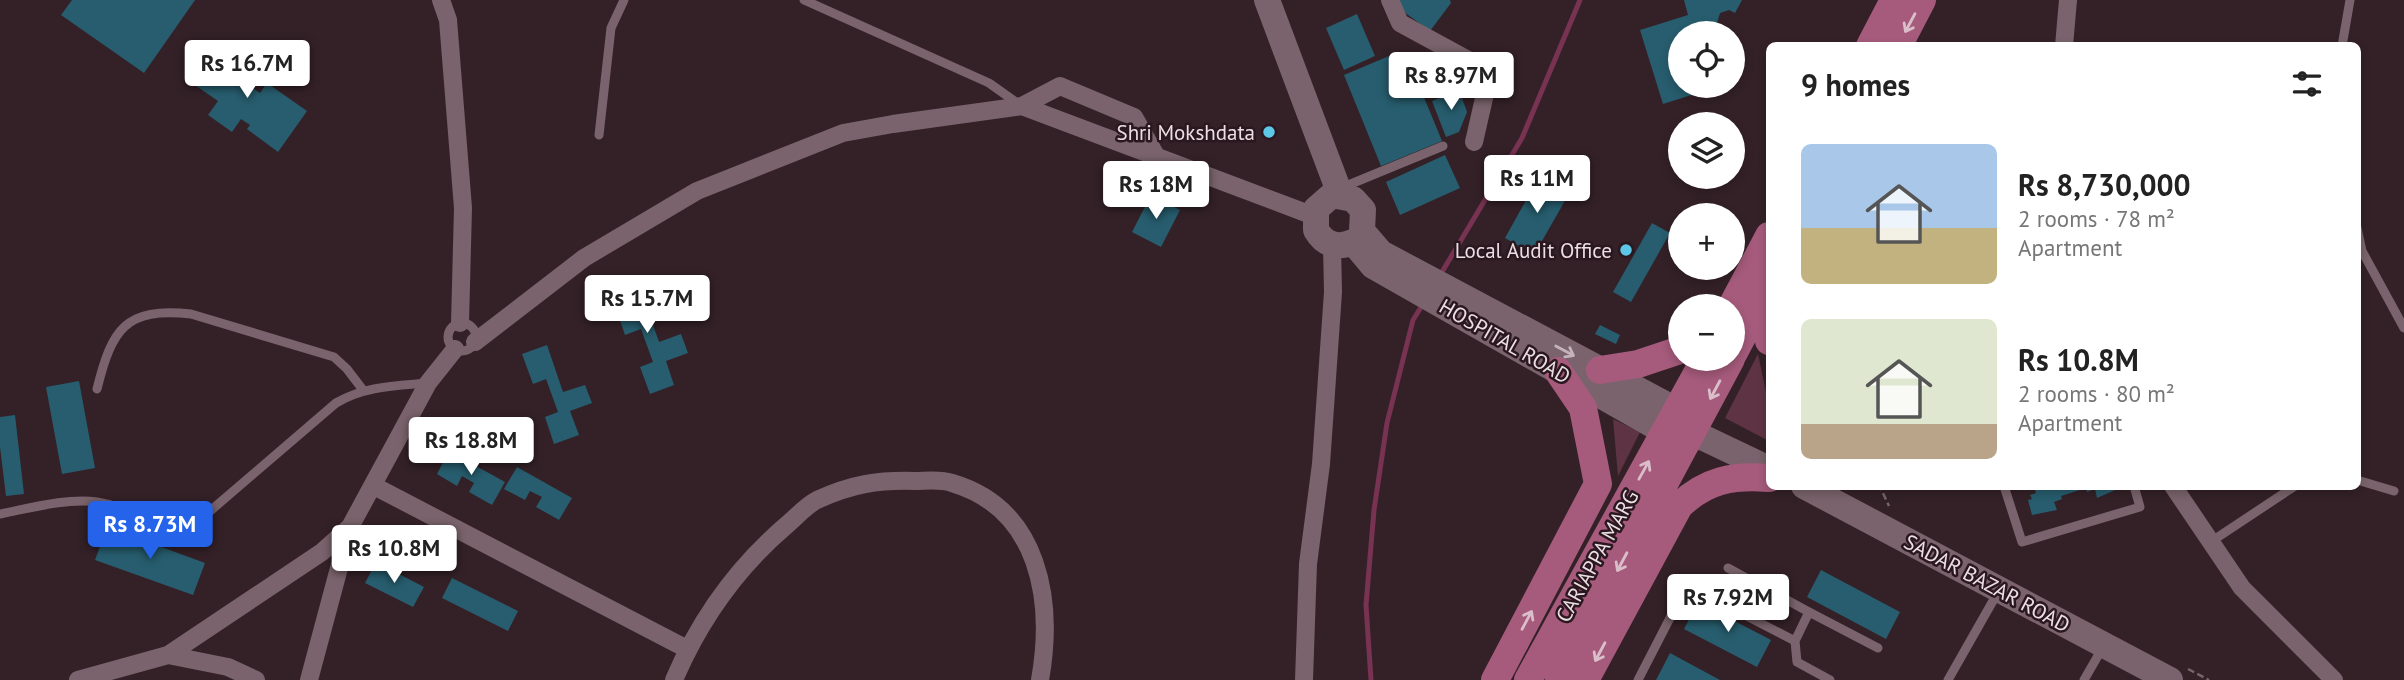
<!DOCTYPE html>
<html lang="en">
<head>
<meta charset="utf-8">
<style>
  body { margin:0; font-family:"PT Sans",sans-serif; background:#f2f2f2; color:#222; height:100vh; display:flex; flex-direction:column; font-size:26px; white-space:nowrap }
  * { box-sizing:border-box; margin:0 }
  p { font-size:23px; color:#767676 }
  .icon { flex:none; width:38px; height:38px; fill:none; stroke:currentColor; stroke-width:2; stroke-linecap:round; stroke-linejoin:round }
  .map { position:relative; flex:1; overflow:hidden }
  .details { position:absolute; left:1766px; top:42px; width:595px; height:448px; display:flex; flex-direction:column; background:#fff; border-radius:10px; box-shadow:0 4px 10px #0003 }
  .details>* { flex:none }
  .fabs { position:absolute; left:1668px; top:21px; display:grid; gap:14px }
  .fabs a { display:grid; place-items:center; width:77px; height:77px; border-radius:50%; background:#fff; box-shadow:0 4px 10px #0003; font-size:35px }
  .price { position:absolute; translate:-50% -60px; padding:0 16px; border-radius:7px; background:#fff; color:#222; font-size:23px; line-height:46px; filter:drop-shadow(0 2px 4px #0008) }
  .price::after { content:''; position:absolute; left:50%; top:42px; width:21px; height:16px; margin-left:-10px; background:inherit; clip-path:polygon(0 0,100% 0,50% 100%) }
  .price.current { background:#2563eb; color:#fff }
  ul { padding:0; list-style:none }
  li { display:flex; align-items:center; gap:21px; height:175px; padding:0 35px }
  li span { display:grid; place-items:center; flex:none; width:196px; height:140px; border-radius:10px; color:#555 }
  li>.icon { margin-inline-start:auto }
  span .icon { width:84px; height:84px; fill:#fffc; stroke-width:1 }
  li b { font-size:30px }
  h2 { display:flex; justify-content:space-between; align-items:center; height:84px; padding:0 35px; font-size:30px }
  .map>svg:first-child { display:block }
</style>
</head>
<body>
<div class="map">
<svg width="2404" height="680" viewBox="0 0 2404 680">
  <rect width="100%" height="100%" fill="#342128"/>
  <path fill="#5e3445" d="M1758 354 1769 406V441L1725 418Z
    M1613 419 1640 432 1618 476Z"/>
  <g fill="none" stroke-linecap="round" stroke-linejoin="round">
    <path stroke="#783252" stroke-width="5" d="M1439 277 1522 138 1580 0
      M1371 680 1366 605 1374 510 1387 423 1413 320 1423 304"/>
  </g>
  <path fill="#275d6e" d="M72 0H195L144 73 61 15Z
    M1399 0H1450L1451 3 1430 31 1404 12Z
    M1684 0H1742L1735 13 1729 10 1720 13 1717 23 1720 33H1680V86H1720L1663 104 1640 30 1688 15Z
    M1357 14 1375 56 1344 70 1326 28Z
    M226 43 250 60 238 78 260 93 267 83 307 111 278 152 247 129 250 125 241 119 232 132 208 115 218 101 189 81 204 58 217 67 220 63 215 59Z
    M1389 56 1400 84 1416 78 1442 141 1381 166 1344 75Z
    M1459 90 1467 112 1459 132 1446 137 1432 101Z
    M1445 155 1460 188 1400 215 1386 182Z
    M1540 175 1570 192 1534 255 1505 238Z
    M1151 195 1180 210 1161 247 1132 232Z
    M1652 223 1670 233 1631 302 1613 292Z
    M637 279 659 342 681 334 688 353 666 361 674 385 650 394 640 367 653 362 641 329 625 335 609 289Z
    M1600 325 1620 335 1616 344 1595 334Z
    M547 345 563 392 585 385 592 403 570 411 579 435 554 444 545 417 558 412 546 379 533 384 522 354Z
    M79 381 95 468 62 474 46 387Z
    M15 415 24 494 6 496 0 447V417Z
    M449 451 505 482 492 505 469 492 474 483 462 476 457 486 437 474Z
    M517 467 572 498 559 520 536 507 542 497 530 491 525 500 504 489Z
    M2045 486H2122V487L2097 498 2095 489 2087 492 2086 488 2061 496 2062 499 2054 502 2057 510 2032 515 2028 500 2032 499 2030 495 2036 493 2035 490Z
    M107 527 205 563 193 595 95 560Z
    M376 562 424 587 413 607 365 583Z
    M1821 570 1900 612 1886 639 1807 597Z
    M452 578 518 611 508 631 442 598Z
    M1698 602 1771 640 1757 667 1684 629Z
    M1670 653 1720 680H1656Z"/>
  <g fill="none" stroke-linecap="round" stroke-linejoin="round">
    <path stroke="#76656b" stroke-width="2.5" stroke-dasharray="7 3.5" stroke-linecap="butt" d="M1876 486 1881 489 1889 506
      M2188 669 2209 680"/>
    <path stroke="#7a636c" stroke-width="9" d="M804 0 989 83 1020 105
      M2342 46 2350 0
      M599 135 611 28 624 0
      M1341 188 1443 146
      M2357 228 2362 251 2404 328
      M448 337a14 14 0 1 1 28 0a14 14 0 1 1-28 0Z
      M97 389C112 329 125 307 191 314L334 357 347 369 363 390
      M2357 480 2394 491
      M2004 486 2022 542 2140 507 2134 486
      M0 514C31 508 66 498 97 502 145 509 157 545 209 512L336 403C365 386 395 386 428 383
      M2212 541 2295 486
      M1728 568 1809 612
      M1795 641 1809 612 1878 648
      M1638 680 1687 585 1795 641 1797 662 1830 680
      M1948 680 1998 592
      M2084 680 2103 647"/>
    <path stroke="#7a636c" stroke-width="18" d="M441 0 448 20 463 208 460 323
      M1390 0 1400 23 1490 72 1474 142
      M2064 46 2068 0
      M1022 106 1060 86 1134 117 1155 154
      M475 342 584 258 697 191 843 133 893 124 1022 106 1314 216
      M374 486 687 649
      M2173 486 2242 588 2334 680
      M168 655 228 667 256 680
      M78 680 168 655 322 552 350 527 428 383 455 349
      M309 680 350 527
      M674 680C700 619 738 566 789 523 797 516 807 505 817 500 852 484 877 480 915 481 926 481 941 479 952 483 1040 509 1054 601 1040 680
      M1304 680 1308 564 1321 464 1333 292 1332 245"/>
    <path stroke="#7a636c" stroke-width="26" d="M1267 0 1340 194
      M1695 420 1381 253 1362 231 1363 210 1353 199 1332 195 1316 209V230C1324 244 1337 249 1353 242L1373 266 1665 432 1704 438 1769 469
      M1804 486 2170 680"/>
    <path stroke="#a65b7c" stroke-width="28" d="M1870 46 1894 0
      M1898 46 1922 0
      M1762 299 1769 341
      M1732 306 1769 236
      M1732 356 1769 286
      M1600 370 1638 364 1680 350
      M1495 680 1598 484 1583 408 1558 371
      M1528 680 1705 359
      M1559 680 1731 359
      M1585 680 1679 506C1706 480 1733 475 1769 478"/>
  </g>
  <defs><path id="oneway-shaft" d="M-6 0H5M1.5-3L5.5 0L1.5 3" fill="none" stroke-width="1.6" stroke-linecap="round" stroke-linejoin="round" transform="scale(1.75)"/></defs>
  <g stroke="#dabec9">
    <use href="#oneway-shaft" transform="translate(1910 23) rotate(118)"/>
    <use href="#oneway-shaft" transform="translate(1715 390) rotate(118)"/>
    <use href="#oneway-shaft" transform="translate(1644 470) rotate(-61)"/>
    <use href="#oneway-shaft" transform="translate(1622 562) rotate(118)"/>
    <use href="#oneway-shaft" transform="translate(1527 620) rotate(-62)"/>
    <use href="#oneway-shaft" transform="translate(1600 652) rotate(118)"/>
  </g>
  <use stroke="#c4b4b9" href="#oneway-shaft" transform="translate(1565 351) rotate(28)"/>
  <g fill="#5dc7e8" stroke="#2a171f" stroke-width="2.5">
    <circle cx="1269" cy="132" r="7"/>
    <circle cx="1626" cy="250" r="7"/>
  </g>
  <g text-anchor="middle" dominant-baseline="central" stroke-width="5" stroke-linejoin="round" paint-order="stroke">
    <g font-size="21" fill="#ecdfe3" stroke="#2a171f" text-anchor="end">
      <text x="1255" y="132">Shri Mokshdata</text>
      <text x="1612" y="250">Local Audit Office</text>
    </g>
    <g font-size="21" fill="#ecdfe3" stroke="#2a171f">
      <text transform="translate(1505 341) rotate(30)">HOSPITAL ROAD</text>
      <text transform="translate(1597 556) rotate(-61)">CARIAPPA MARG</text>
      <text transform="translate(1987 583) rotate(28)">SADAR BAZAR ROAD</text>
    </g>
  </g>
</svg>
<div class="fabs">
<a><svg class="icon" aria-label="locate" viewBox="0 0 24 24"><circle cx="12" cy="12" r="6"/><path d="M12 2v4M12 18v4M2 12h4M18 12h4"/></svg></a>
<a><svg class="icon" aria-label="layers" viewBox="0 0 24 24"><path d="M12 4l9 5-9 5-9-5zM3 14l9 5 9-5"/></svg></a>
<a>+</a>
<a>−</a>
</div>
<b class="price" style="left:247px;top:100px">Rs 16.7M</b>
<b class="price" style="left:1451px;top:112px">Rs 8.97M</b>
<b class="price" style="left:1537px;top:215px">Rs 11M</b>
<b class="price" style="left:1156px;top:221px">Rs 18M</b>
<b class="price" style="left:647px;top:335px">Rs 15.7M</b>
<b class="price" style="left:471px;top:477px">Rs 18.8M</b>
<b class="price current" style="left:150px;top:561px">Rs 8.73M</b>
<b class="price" style="left:394px;top:585px">Rs 10.8M</b>
<b class="price" style="left:1728px;top:634px">Rs 7.92M</b>
<section class="details">
<h2>9 homes<svg class="icon" aria-label="filters" viewBox="0 0 24 24"><path d="M4 7h16M4 17h16"/><circle cx="9" cy="7" r="2"/><circle cx="15" cy="17" r="2"/></svg></h2>
<ul>
<li><span style="background:linear-gradient(#a9c7e8 60%,#c2b280 0)"><svg class="icon" aria-label="home" viewBox="0 0 24 24"><path d="M3 11l9-7 9 7M6 9v11h12V9"/></svg></span><div><b>Rs 8,730,000</b><p>2 rooms · 78 m²</p><p>Apartment</p></div></li>
<li><span style="background:linear-gradient(#dfe7d0 75%,#b9a48a 0)"><svg class="icon" aria-label="home" viewBox="0 0 24 24"><path d="M3 11l9-7 9 7M6 9v11h12V9"/></svg></span><div><b>Rs 10.8M</b><p>2 rooms · 80 m²</p><p>Apartment</p></div></li>
</ul>
</section>
</div>
</body>
</html>
